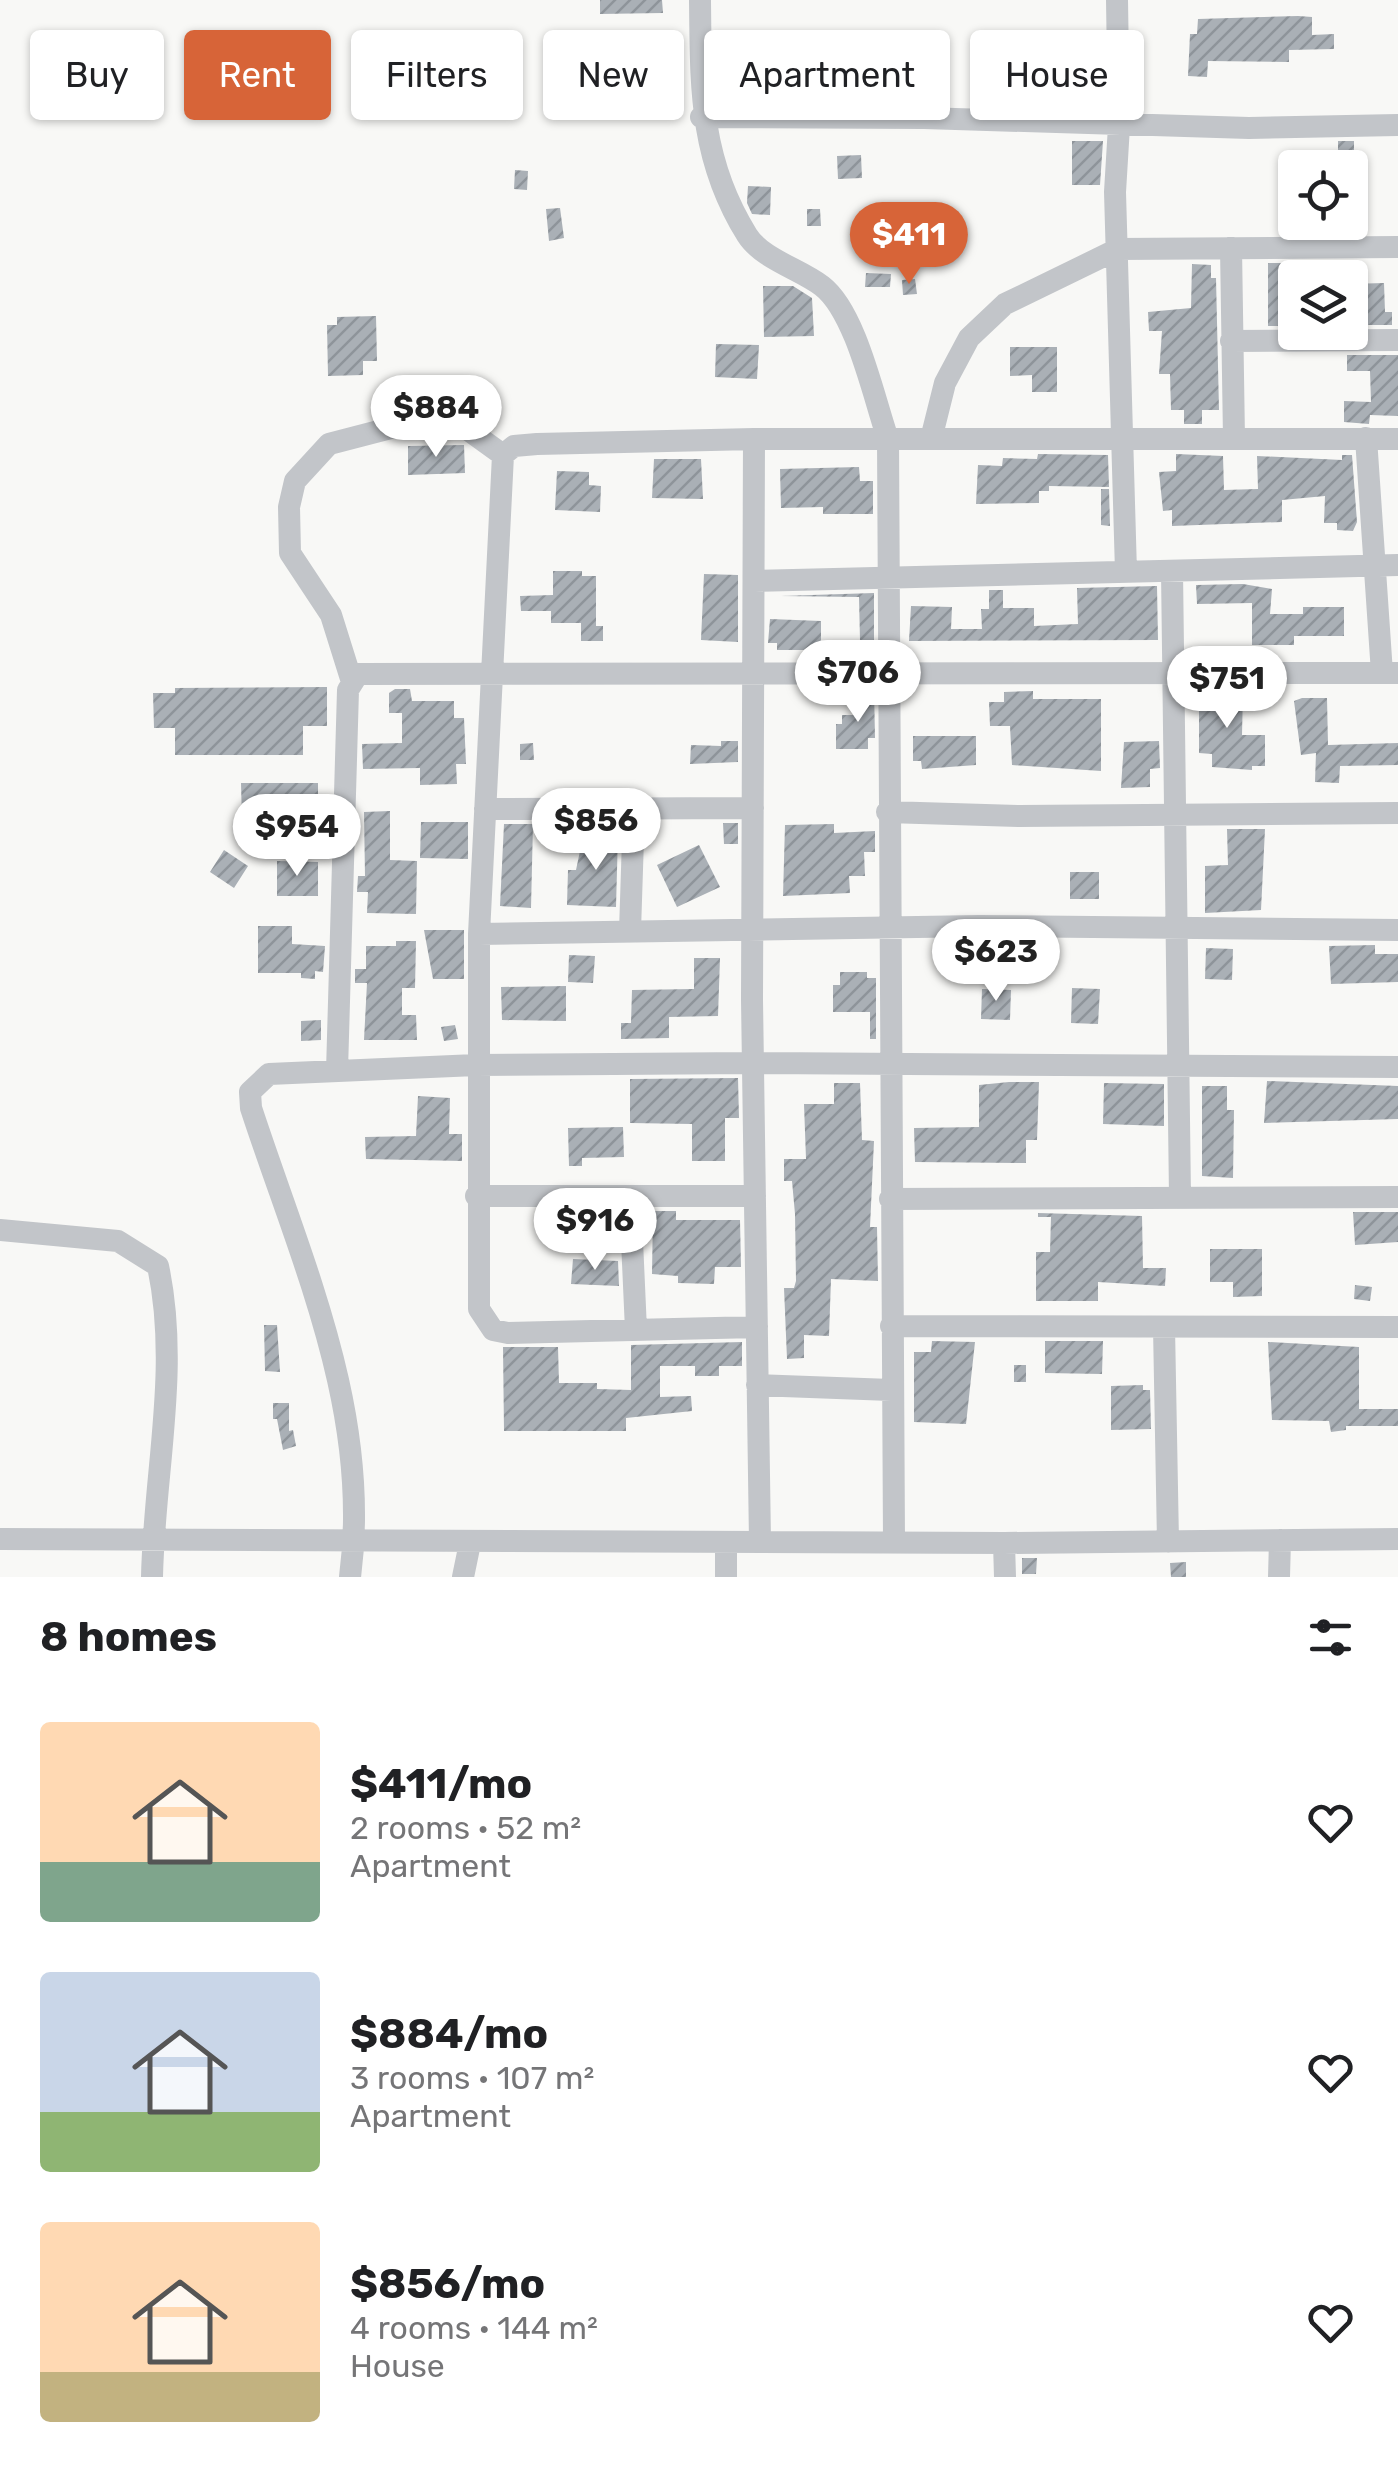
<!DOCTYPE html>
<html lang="en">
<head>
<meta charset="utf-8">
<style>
  body { margin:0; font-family:Rubik,sans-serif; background:#f6f6f6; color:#202124; height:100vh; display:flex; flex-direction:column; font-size:38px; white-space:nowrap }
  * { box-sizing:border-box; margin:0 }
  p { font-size:32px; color:#757577 }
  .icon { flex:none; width:55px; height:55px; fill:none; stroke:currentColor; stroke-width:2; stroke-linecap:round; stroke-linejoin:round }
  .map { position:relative; height:1577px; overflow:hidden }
  .details { display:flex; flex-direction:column; background:#fff; flex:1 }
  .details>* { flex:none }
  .guide { position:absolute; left:30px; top:30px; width:1340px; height:90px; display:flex; gap:20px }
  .buttons { position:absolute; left:1278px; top:150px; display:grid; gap:20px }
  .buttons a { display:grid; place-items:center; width:90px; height:90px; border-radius:10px; background:#fff; box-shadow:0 2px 8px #0004; font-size:50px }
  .price { position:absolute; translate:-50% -85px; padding:0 22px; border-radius:35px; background:#fff; color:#222; font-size:32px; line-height:65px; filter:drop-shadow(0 2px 5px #0008) }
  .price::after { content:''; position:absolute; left:50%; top:60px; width:30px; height:22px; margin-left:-15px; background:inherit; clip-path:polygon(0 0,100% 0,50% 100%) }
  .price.selected { background:#d76438; color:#fff }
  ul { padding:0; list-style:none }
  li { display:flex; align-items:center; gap:30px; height:250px; padding:0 40px }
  li span { display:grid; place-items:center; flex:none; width:280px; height:200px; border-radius:10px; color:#555 }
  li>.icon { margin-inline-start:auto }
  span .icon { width:120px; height:120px; fill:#fffc; stroke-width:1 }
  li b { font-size:42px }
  h2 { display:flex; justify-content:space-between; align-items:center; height:120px; padding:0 40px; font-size:42px }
  .chip { padding:0 35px; border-radius:10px; background:#fff; box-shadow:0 2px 8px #0004; font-size:35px; line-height:90px }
  .chip.selected { background:#d76438; color:#fff }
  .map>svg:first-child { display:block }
</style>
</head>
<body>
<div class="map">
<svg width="1398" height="1577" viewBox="0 0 1398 1577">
  <defs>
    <pattern id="building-hatch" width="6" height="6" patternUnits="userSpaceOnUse" patternTransform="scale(2.5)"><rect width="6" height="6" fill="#aab0b6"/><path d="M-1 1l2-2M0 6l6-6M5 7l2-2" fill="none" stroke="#8e949a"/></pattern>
  </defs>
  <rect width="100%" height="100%" fill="#f8f8f6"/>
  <path fill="url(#building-hatch)" d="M600 0H662L663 13 600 14Z
    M1298 16 1312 17V35L1334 34V49L1289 50V62L1208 61 1207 77 1188 76 1190 34H1197L1198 19Z
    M852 86 865 88 864 103 850 101Z
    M778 92 797 93 796 102H777Z
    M1072 141H1103L1100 185H1072Z
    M1338 141H1354V168H1338Z
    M861 155 862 178 838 179 837 156Z
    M515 170 528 171 527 190 514 189Z
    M748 186 771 187 770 215 752 214 747 203Z
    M560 208 564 238 549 241 546 209Z
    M807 209H820L821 226H807Z
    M1268 263H1314L1313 278H1295V326H1268Z
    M1192 264 1211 265V278H1216L1219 410H1202V424H1184V410H1171L1170 374H1159L1162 331H1149L1148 312 1191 308Z
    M866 273 891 274 890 287H865Z
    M915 279 917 294 903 295 902 280Z
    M1384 283 1385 312H1392V325H1350V284Z
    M763 286H793L812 298 814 336 764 337Z
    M376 316 377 361H363V375L328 376 327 325H337V317Z
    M716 344 759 345 757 379 715 377Z
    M1010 347H1057V392H1032V375L1010 376Z
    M1347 355H1398V416L1370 415 1369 424 1344 422V401L1371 402 1370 371H1347Z
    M464 445 465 473 408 475V446Z
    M1038 454 1108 455 1109 487 1049 486V491H1039V503L976 504 978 465 1002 466 1003 458 1037 459Z
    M1176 454 1223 456 1224 490 1258 489 1257 456 1342 460V455H1352L1357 522 1353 531 1337 530V523H1324L1325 496 1282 500V522L1172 526V510L1163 511 1159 472 1176 471Z
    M654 459H701L703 499 652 498Z
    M859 467 860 481H873V514H823V507L781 508 780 469Z
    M557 471 589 472V485L601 486 600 512 555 510Z
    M1101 489H1109L1110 526 1101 525Z
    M553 571H582V576H596V626H603V641H581V623H551V611H521L520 596 553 595Z
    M704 574 738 575V642L701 640Z
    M1243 584 1272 589 1270 614H1303V607H1344V636H1294V645H1252V603L1197 604 1196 585Z
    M1157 586 1158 640 909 641 911 606 952 607 951 629H982L981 609H989V590H1003V608H1034V626L1078 624 1077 588Z
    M874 593V641H860L859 597 781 596Z
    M770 619 821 621V650H777V643H768Z
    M327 687V726H303V755H175V728H154L153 693H175V688Z
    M874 688 875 738H868V749H836V724H842V715H862L861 689Z
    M1199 688 1243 691 1242 735H1265V766H1252V770L1212 767V754L1199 753Z
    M395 689H410L412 701H454V718H464L466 764H456L457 784 420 785V768L363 769 362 744 402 743V713H389V693Z
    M1033 691V699H1101V771L1012 765 1010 726H990L989 702H1004V692Z
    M1302 698H1327L1328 745 1398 743V765L1340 766 1339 783 1315 782 1316 753 1301 755 1294 701Z
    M913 736H976V765L922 769 921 761H913Z
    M721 741H738V762L690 764 691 745 721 746Z
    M1159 741 1160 768 1150 769V787L1121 788 1124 742Z
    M533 743 534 760H520V744Z
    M241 783H318V820L242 821Z
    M390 811V860L417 861 416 914 367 913 368 892H357L358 876H365L364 812Z
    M421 822H468V859L420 858Z
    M723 823H738V844H724Z
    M504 824H533L531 908 500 906Z
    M596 824H610V834H618L616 907 567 905 568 870H576L580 851 597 855Z
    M834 824V833L875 831V852H864L865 876H849L850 893 783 896 785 825Z
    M1227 829H1265L1261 910 1205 913V866L1228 865Z
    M699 845 720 887 677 907 657 865Z
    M224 850 248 866 234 888 210 872Z
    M277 861 318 862V896H277Z
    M1070 872H1099V899H1070Z
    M258 926H292V944L325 946 323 972 315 971V979L301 978V973H258Z
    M424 930H464V979H433Z
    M396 941H416L415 988H402V1015H416L417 1040H364L367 983H355V969H366V946H396Z
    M1375 945V954H1398V982L1331 984 1329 946Z
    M1206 948 1233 949 1232 980 1205 979Z
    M569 955 595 956 593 983 568 982Z
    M694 958H720L718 1016 669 1017V1038L621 1039V1023H631L632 990 694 989Z
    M840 972H867V978H876V1039H870V1012H833V985H840Z
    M566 986V1021L502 1020 501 987Z
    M1072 988 1100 989 1098 1024 1071 1023Z
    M982 989 1011 990 1010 1020 981 1019Z
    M321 1020V1040L301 1041V1021Z
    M455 1025 458 1039 444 1041 441 1027Z
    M738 1078 739 1118H725V1161H692V1124L630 1123V1079Z
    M1267 1081 1398 1086V1119L1264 1123Z
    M1009 1082H1039L1037 1140H1026V1163L915 1162 914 1128 979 1127V1085Z
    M834 1083H860L862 1140 874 1141 870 1227H877L878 1281 831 1279 829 1336 804 1335V1358L787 1359 784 1288H794L796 1281 795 1214 792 1181H784V1159H806L804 1104H834Z
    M1104 1083 1164 1084V1126L1103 1124Z
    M1202 1086H1227V1110H1234L1233 1178 1202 1176Z
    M418 1096 450 1098 449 1134H462V1161L366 1159 365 1137 416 1136Z
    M623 1127 624 1157 582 1158V1166H569L568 1128Z
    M653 1211H676V1220H740L741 1267H715L714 1284 678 1283V1276L652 1274Z
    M1353 1212H1398V1242L1355 1245Z
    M1038 1213 1142 1216 1143 1268H1166L1165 1286 1098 1282V1301H1036V1252H1050L1051 1217H1038Z
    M1210 1249H1262V1296L1233 1297V1282H1210Z
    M573 1259 618 1261 619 1286 571 1284Z
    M1355 1285 1372 1287 1370 1301 1354 1299Z
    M264 1325H277L280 1372 265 1371Z
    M932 1341 975 1342 966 1424 914 1422V1352H931Z
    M1045 1341H1103L1102 1374 1045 1373Z
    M742 1342V1366H719V1376H695V1366H660V1397L691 1396 692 1411 626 1418V1431H504L503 1347H558L559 1383H597V1389L631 1390V1345Z
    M1268 1342 1359 1347V1409H1398V1426H1346V1430L1331 1432 1329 1421 1272 1420Z
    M1014 1365H1026V1382H1014Z
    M1143 1385V1390H1150L1151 1429 1111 1430V1386Z
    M273 1403H289V1431L293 1430 296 1446 283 1450 277 1419H273Z
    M1022 1558H1037L1036 1574H1022Z
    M1186 1562V1577H1171L1170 1563Z"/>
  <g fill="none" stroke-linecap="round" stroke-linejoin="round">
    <path stroke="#c2c5c9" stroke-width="22" d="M700 0C701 86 699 158 747 235 762 259 800 269 822 286 856 312 874 399 888 439L894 1542
      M1117 0 1119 126 1115 192 1126 572
      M701 117 924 118 1249 128 1398 125
      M1231 248 1234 438
      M1231 341 1398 340
      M1366 438 1382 673
      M754 439 752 1000 760 1542
      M931 439 945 383 969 338 1005 304 1118 249 1398 247
      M1172 571 1180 1197
      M755 581 1398 565
      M352 682 331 615 290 553 289 507 295 481 329 444 429 418 467 429 503 455
      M485 809 753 808
      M887 812 1019 816 1398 813
      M630 931 634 808
      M479 934 979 926 1398 930
      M337 1071 348 690 358 674 1398 673
      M476 1196H755
      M630 1196 636 1330
      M890 1199 1398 1197
      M0 1230 118 1241 158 1266C180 1369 154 1473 152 1577
      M891 1326 1398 1327
      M757 1327 508 1333 493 1330 479 1309V934L503 455 514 446 537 444 754 439H1398
      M1164 1327 1168 1542
      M757 1385 891 1390
      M0 1539 1004 1543 1398 1539
      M726 1542V1577
      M1004 1543 1005 1577
      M350 1577C372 1412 301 1261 251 1108L250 1092 269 1074 476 1065 753 1063 1398 1067
      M463 1577 470 1543
      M1279 1577 1280 1540"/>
  </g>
</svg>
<div class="buttons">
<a><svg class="icon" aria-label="locate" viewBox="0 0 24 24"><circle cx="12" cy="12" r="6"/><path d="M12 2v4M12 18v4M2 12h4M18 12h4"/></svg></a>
<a><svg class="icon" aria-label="layers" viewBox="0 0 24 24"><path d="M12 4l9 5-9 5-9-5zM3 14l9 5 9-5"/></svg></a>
</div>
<b class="price selected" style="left:909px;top:287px">$411</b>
<b class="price" style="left:436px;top:460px">$884</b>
<b class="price" style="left:858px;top:725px">$706</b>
<b class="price" style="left:1227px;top:731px">$751</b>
<b class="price" style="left:596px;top:873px">$856</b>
<b class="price" style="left:297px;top:879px">$954</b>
<b class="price" style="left:996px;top:1004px">$623</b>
<b class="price" style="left:595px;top:1273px">$916</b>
<div class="guide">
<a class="chip">Buy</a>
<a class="chip selected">Rent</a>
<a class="chip">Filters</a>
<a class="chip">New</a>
<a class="chip">Apartment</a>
<a class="chip">House</a>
</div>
</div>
<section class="details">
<h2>8 homes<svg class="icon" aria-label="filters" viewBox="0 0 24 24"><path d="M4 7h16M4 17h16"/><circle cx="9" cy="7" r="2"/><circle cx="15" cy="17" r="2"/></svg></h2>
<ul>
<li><span style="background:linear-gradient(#ffd9b3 70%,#7fa58c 0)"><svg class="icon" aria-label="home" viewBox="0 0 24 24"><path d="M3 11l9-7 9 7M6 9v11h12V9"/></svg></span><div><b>$411/mo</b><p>2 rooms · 52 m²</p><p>Apartment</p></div><svg class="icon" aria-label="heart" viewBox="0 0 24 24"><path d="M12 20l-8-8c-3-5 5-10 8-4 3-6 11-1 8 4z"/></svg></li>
<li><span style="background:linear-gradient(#c9d6e8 70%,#8fb573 0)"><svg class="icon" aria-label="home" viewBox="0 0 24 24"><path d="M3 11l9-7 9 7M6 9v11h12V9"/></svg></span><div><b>$884/mo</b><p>3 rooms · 107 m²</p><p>Apartment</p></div><svg class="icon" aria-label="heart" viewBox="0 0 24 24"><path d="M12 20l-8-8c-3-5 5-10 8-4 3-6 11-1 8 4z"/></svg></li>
<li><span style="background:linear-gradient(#ffd9b3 75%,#c2b280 0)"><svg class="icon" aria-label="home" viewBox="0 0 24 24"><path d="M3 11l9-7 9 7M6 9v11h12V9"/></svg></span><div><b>$856/mo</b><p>4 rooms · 144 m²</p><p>House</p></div><svg class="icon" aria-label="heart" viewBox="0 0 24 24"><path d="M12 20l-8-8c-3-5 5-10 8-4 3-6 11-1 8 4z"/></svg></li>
</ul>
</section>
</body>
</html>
